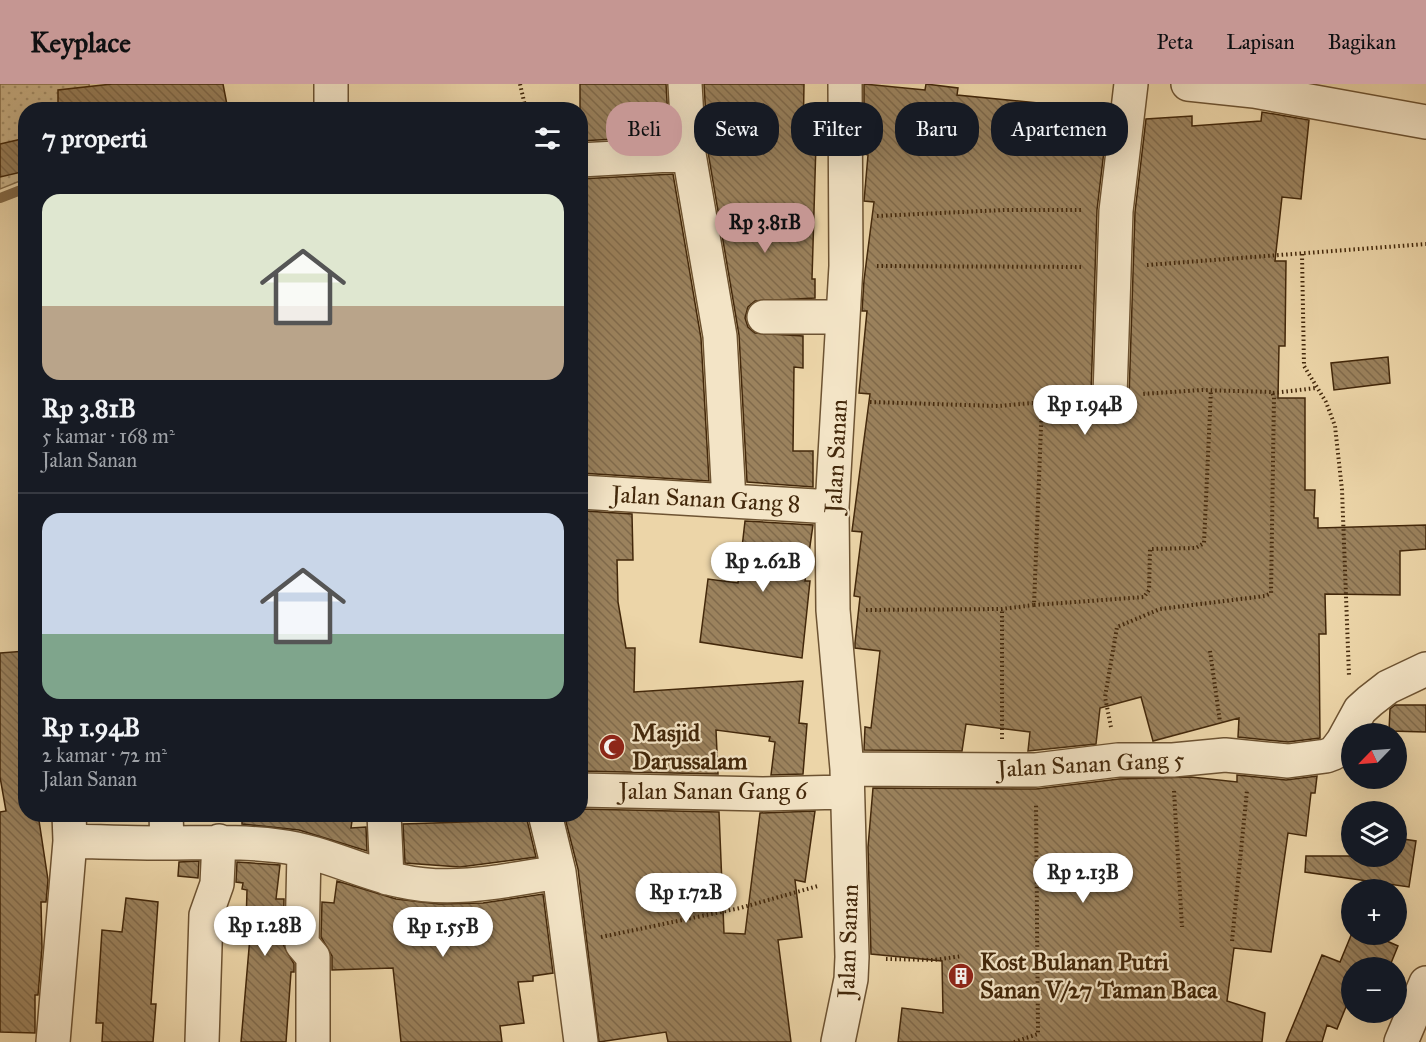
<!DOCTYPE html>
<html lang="id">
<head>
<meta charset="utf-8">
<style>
  body { margin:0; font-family:"IM FELL Great Primer",serif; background:#20242c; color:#f1f3f6; height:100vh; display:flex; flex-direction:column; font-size:22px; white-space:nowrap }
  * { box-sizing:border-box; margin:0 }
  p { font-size:20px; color:#9ea1a6 }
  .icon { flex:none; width:33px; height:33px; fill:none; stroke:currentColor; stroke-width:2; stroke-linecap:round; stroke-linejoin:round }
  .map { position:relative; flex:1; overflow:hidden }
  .sheet { position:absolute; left:18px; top:18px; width:570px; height:720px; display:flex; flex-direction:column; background:#171b24; border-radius:24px; box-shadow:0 6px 24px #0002 }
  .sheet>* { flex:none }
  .banner { position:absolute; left:606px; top:18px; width:570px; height:54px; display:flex; gap:12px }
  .needle { width:39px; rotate:245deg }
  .fabs { position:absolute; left:1341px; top:639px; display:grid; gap:12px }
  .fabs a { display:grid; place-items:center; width:66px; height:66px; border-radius:50%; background:#171b24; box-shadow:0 6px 24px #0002; font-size:30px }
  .price { position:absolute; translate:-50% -51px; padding:0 14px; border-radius:21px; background:#fff; color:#222; font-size:20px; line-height:39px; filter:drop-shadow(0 2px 3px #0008) }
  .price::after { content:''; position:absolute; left:50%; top:36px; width:18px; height:14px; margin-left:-9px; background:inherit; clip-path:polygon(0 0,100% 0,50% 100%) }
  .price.current { background:#c59692; color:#111 }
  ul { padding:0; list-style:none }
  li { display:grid; align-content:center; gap:12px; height:318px; padding:0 24px }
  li+li { border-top:2px solid #363941 }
  li span { display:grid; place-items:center; height:186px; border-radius:18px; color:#555 }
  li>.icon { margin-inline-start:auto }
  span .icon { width:108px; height:108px; fill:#fffc; stroke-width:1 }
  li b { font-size:26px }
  h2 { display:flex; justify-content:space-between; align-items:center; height:72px; padding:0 24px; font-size:26px }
  .pill { padding:0 21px; border-radius:24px; background:#171b24; box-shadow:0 6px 24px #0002; font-size:21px; line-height:54px }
  .pill.current { background:#c59692; color:#111 }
  header { display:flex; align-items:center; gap:36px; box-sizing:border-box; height:84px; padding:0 30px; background:#c59692; color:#111 }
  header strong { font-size:28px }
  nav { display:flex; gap:33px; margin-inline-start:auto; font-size:21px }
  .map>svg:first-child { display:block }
</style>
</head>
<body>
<header>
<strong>Keyplace</strong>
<nav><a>Peta</a><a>Lapisan</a><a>Bagikan</a></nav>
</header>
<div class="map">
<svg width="1426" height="958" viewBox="0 0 1426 958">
  <defs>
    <pattern id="grass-dots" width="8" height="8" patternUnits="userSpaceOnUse" patternTransform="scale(1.5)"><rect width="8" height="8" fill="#cfb88d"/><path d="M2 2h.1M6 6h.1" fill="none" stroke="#aa9671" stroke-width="1.8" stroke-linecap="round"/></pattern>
    <pattern id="building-back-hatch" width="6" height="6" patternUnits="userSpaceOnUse" patternTransform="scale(1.5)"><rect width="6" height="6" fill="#9b825d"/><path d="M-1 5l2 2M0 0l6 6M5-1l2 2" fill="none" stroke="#806a4b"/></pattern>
  </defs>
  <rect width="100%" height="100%" fill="#ecd5a8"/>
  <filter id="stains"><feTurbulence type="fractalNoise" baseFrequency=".00333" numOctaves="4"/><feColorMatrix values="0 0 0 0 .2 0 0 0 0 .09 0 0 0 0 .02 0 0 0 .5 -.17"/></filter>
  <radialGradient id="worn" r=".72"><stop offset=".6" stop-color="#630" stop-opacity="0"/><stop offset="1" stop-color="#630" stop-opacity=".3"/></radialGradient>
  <path fill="url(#grass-dots)" stroke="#89704c" stroke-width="1.5" d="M0 0H89L92 25 26 26 25 95 0 105Z"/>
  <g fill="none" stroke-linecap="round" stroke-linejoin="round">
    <path stroke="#866c49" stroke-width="10" d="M0 114 26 104"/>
  </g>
  <path fill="url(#building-back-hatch)" stroke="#43280b" stroke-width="1.5" d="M112 0H223L228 26H58V6Z
    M580 0H666L669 52 580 57Z
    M704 0H804L803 59H816L812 195H815V214L755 217 748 223 745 234 748 243 755 249 803 252V284L794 283 793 367H813V403L747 398 739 251 708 68Z
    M864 0 925 6 926 0 958 4 957 11 1068 22V29L1108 33 1097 126 1091 311 1094 321 1100 328 1109 331 1119 328 1126 321 1129 313 1135 128 1146 35 1192 32V42L1261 37 1262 28 1309 36 1301 115 1282 113 1275 177H1286L1285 262H1279L1278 314H1305V406H1315L1314 434H1318V444L1426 441V465L1400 467V511L1325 510 1326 550H1319L1320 654 1288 658 1238 653 1239 634 1153 657 1141 613 1100 624 1096 660 1028 667 1030 648 966 640 962 667 864 666 865 643 871 644 880 567 855 564V559L860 513 854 512 862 448 852 447 870 310 859 309 867 227H862L864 196 874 118 864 117 868 71 864 70Z
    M26 54V87L0 93V60Z
    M673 90 701 254 709 397 580 389V281H584V226H580V95Z
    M1388 273 1390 299 1334 306 1331 279Z
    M585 427 632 430 633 476H617L618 518 626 564H635L634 608 803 597 799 639 807 640 803 690 771 691 775 658 769 657 770 653 716 646 718 690 580 687V483Z
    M745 437 813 441 805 497H810L802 574 700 558 708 495 738 499Z
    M26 567V730H38L48 796 46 818H41L42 864 38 911H35V949L0 948V728L6 727 0 693V569Z
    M1395 621H1426V648L1389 647 1390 625Z
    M1237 691 1286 696 1317 692 1315 709H1311L1306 752 1288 749 1271 868 1234 864 1227 917 1265 929 1262 958H898L902 924 943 929 942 877 871 870 868 763 873 704 1036 705 1119 695 1191 693 1237 698Z
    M580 725 719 728 724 849 745 850 760 729 815 727 805 798 795 796 802 853 778 856 791 958H668L666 948 599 958 578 785 564 730H580Z
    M242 730H353L351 744 366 743 367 767 299 746 242 740Z
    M527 736 536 773 460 783 405 779 403 740Z
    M1396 754 1416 757 1409 803 1305 788 1306 772H1396Z
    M199 777 198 794 178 792 179 778Z
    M237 778 280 781 276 815H284L283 860 294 880V888H291L286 958H241L251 841H246L247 806 242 805 243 799 236 798Z
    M337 797 396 815 439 820 483 819 543 810 553 889 533 892V897L518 898 524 939 500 942 502 958H401L393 884 332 886V872L321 853 322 818 334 819Z
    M126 814 158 818 151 920H156L153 958H102L103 939H96L102 846 122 848Z
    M1352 849 1371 850 1398 862 1389 884H1352V908L1337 945 1327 941 1322 958H1286L1322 871 1340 878Z"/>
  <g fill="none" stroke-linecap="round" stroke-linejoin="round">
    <g stroke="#6d5332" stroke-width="36">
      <path id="street" d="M331 0V26
        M685 0 689 70 720 252 729 417
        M1188 0 1254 7 1426 38
        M580 76 689 70
        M764 233H843
        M1110 312 1116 127 1131 0
        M580 408 832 423
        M847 685 1036 686 1118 676H1173L1225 671 1288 677 1326 672 1334 669 1343 657 1360 626 1370 617 1388 603 1426 585
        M580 706 763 710 845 708
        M166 730 167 759
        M384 730 387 794
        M545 730 559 788 581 958
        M70 757C102 758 134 759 165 759 204 759 241 757 279 762 321 767 360 788 401 797 453 809 508 796 559 788
        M304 768 302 860 313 873V958
        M53 958 70 757 69 730
        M202 958 206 831 217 800 219 757
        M838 958 851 895 852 873 847 685 833 526 832 423 846 182 845 0
        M1401 958 1426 899"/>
    </g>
    <path stroke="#43280b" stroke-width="4" stroke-dasharray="1.5 3" stroke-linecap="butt" d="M520 0 526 26
      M877 132 1004 126H1083
      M1302 170 1304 282 1326 318 1335 342 1342 406 1349 592
      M1147 181 1426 160
      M877 182 1083 183
      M1273 309 1316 304
      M870 318 998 322 1078 315
      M1034 521 1144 513 1149 506 1150 465 1196 464 1204 459 1211 306
      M866 526 1002 525 1034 521 1042 318
      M1210 567 1220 638
      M1111 643 1105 613 1117 543 1160 525 1265 512 1271 509 1274 313 1272 308 1202 306 1142 310
      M1002 655V525
      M1174 707 1182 843
      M601 853 740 824 818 802
      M1232 857 1247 706
      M886 875 934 876 962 872
      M1014 958 1038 950 1036 720"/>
    <use href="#street" stroke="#f3e4c6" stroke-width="33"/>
  </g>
  <defs>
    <g id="mosque-disc" transform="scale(1.35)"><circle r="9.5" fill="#8f2418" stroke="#f3e4c6"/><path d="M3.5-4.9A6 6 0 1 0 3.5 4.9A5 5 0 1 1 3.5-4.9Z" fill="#fff"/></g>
    <g id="building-disc" transform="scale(1.35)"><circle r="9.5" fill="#8f2418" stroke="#f3e4c6"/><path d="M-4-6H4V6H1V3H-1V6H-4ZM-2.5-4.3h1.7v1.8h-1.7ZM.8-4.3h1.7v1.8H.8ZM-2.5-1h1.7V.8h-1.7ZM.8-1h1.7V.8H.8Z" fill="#fff"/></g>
  </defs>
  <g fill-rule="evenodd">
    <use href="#mosque-disc" x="612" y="663"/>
    <use href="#building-disc" x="961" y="892"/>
  </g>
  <g text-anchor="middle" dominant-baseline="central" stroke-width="4.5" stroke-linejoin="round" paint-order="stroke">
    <g font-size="24" fill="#43280b" stroke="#f3e4c6">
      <text transform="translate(836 372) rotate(-87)">Jalan Sanan</text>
      <text transform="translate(706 415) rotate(3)">Jalan Sanan Gang 8</text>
      <text transform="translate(1091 680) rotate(-3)">Jalan Sanan Gang 5</text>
      <text x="713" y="707">Jalan Sanan Gang 6</text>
      <text transform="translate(848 857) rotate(-88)">Jalan Sanan</text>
    </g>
    <g font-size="24" font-weight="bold" fill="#43280b" stroke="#f3e4c6" text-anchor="start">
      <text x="632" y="649">Masjid<tspan x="632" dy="28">Darussalam</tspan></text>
      <text x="980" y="878">Kost Bulanan Putri<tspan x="980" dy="28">Sanan V/27 Taman Baca</tspan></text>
    </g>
  </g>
  <rect width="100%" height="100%" filter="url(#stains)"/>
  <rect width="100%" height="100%" fill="url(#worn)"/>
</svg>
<div class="fabs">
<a><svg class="needle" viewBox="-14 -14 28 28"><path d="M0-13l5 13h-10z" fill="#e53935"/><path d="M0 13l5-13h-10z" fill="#9ea1a6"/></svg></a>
<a><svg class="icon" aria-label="layers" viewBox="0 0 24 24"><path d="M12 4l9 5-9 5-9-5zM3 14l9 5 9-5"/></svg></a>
<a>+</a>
<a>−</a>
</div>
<b class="price current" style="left:765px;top:170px">Rp 3.81B</b>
<b class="price" style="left:1085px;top:352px">Rp 1.94B</b>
<b class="price" style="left:763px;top:509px">Rp 2.62B</b>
<b class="price" style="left:1083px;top:820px">Rp 2.13B</b>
<b class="price" style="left:686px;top:840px">Rp 1.72B</b>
<b class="price" style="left:265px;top:873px">Rp 1.28B</b>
<b class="price" style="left:443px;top:874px">Rp 1.55B</b>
<div class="banner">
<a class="pill current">Beli</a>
<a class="pill">Sewa</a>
<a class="pill">Filter</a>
<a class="pill">Baru</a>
<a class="pill">Apartemen</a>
</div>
<section class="sheet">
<h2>7 properti<svg class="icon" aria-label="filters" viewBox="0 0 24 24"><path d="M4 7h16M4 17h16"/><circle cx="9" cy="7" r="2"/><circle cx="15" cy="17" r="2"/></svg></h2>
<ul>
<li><span style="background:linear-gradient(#dfe7d0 60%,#b9a48a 0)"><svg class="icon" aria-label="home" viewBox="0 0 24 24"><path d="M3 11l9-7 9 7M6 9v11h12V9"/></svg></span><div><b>Rp 3.81B</b><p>5 kamar · 168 m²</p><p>Jalan Sanan</p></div></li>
<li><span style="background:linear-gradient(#c9d6e8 65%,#7fa58c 0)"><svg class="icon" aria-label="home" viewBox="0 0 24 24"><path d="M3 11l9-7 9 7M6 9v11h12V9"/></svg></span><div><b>Rp 1.94B</b><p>2 kamar · 72 m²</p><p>Jalan Sanan</p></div></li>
</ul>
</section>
</div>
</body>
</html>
